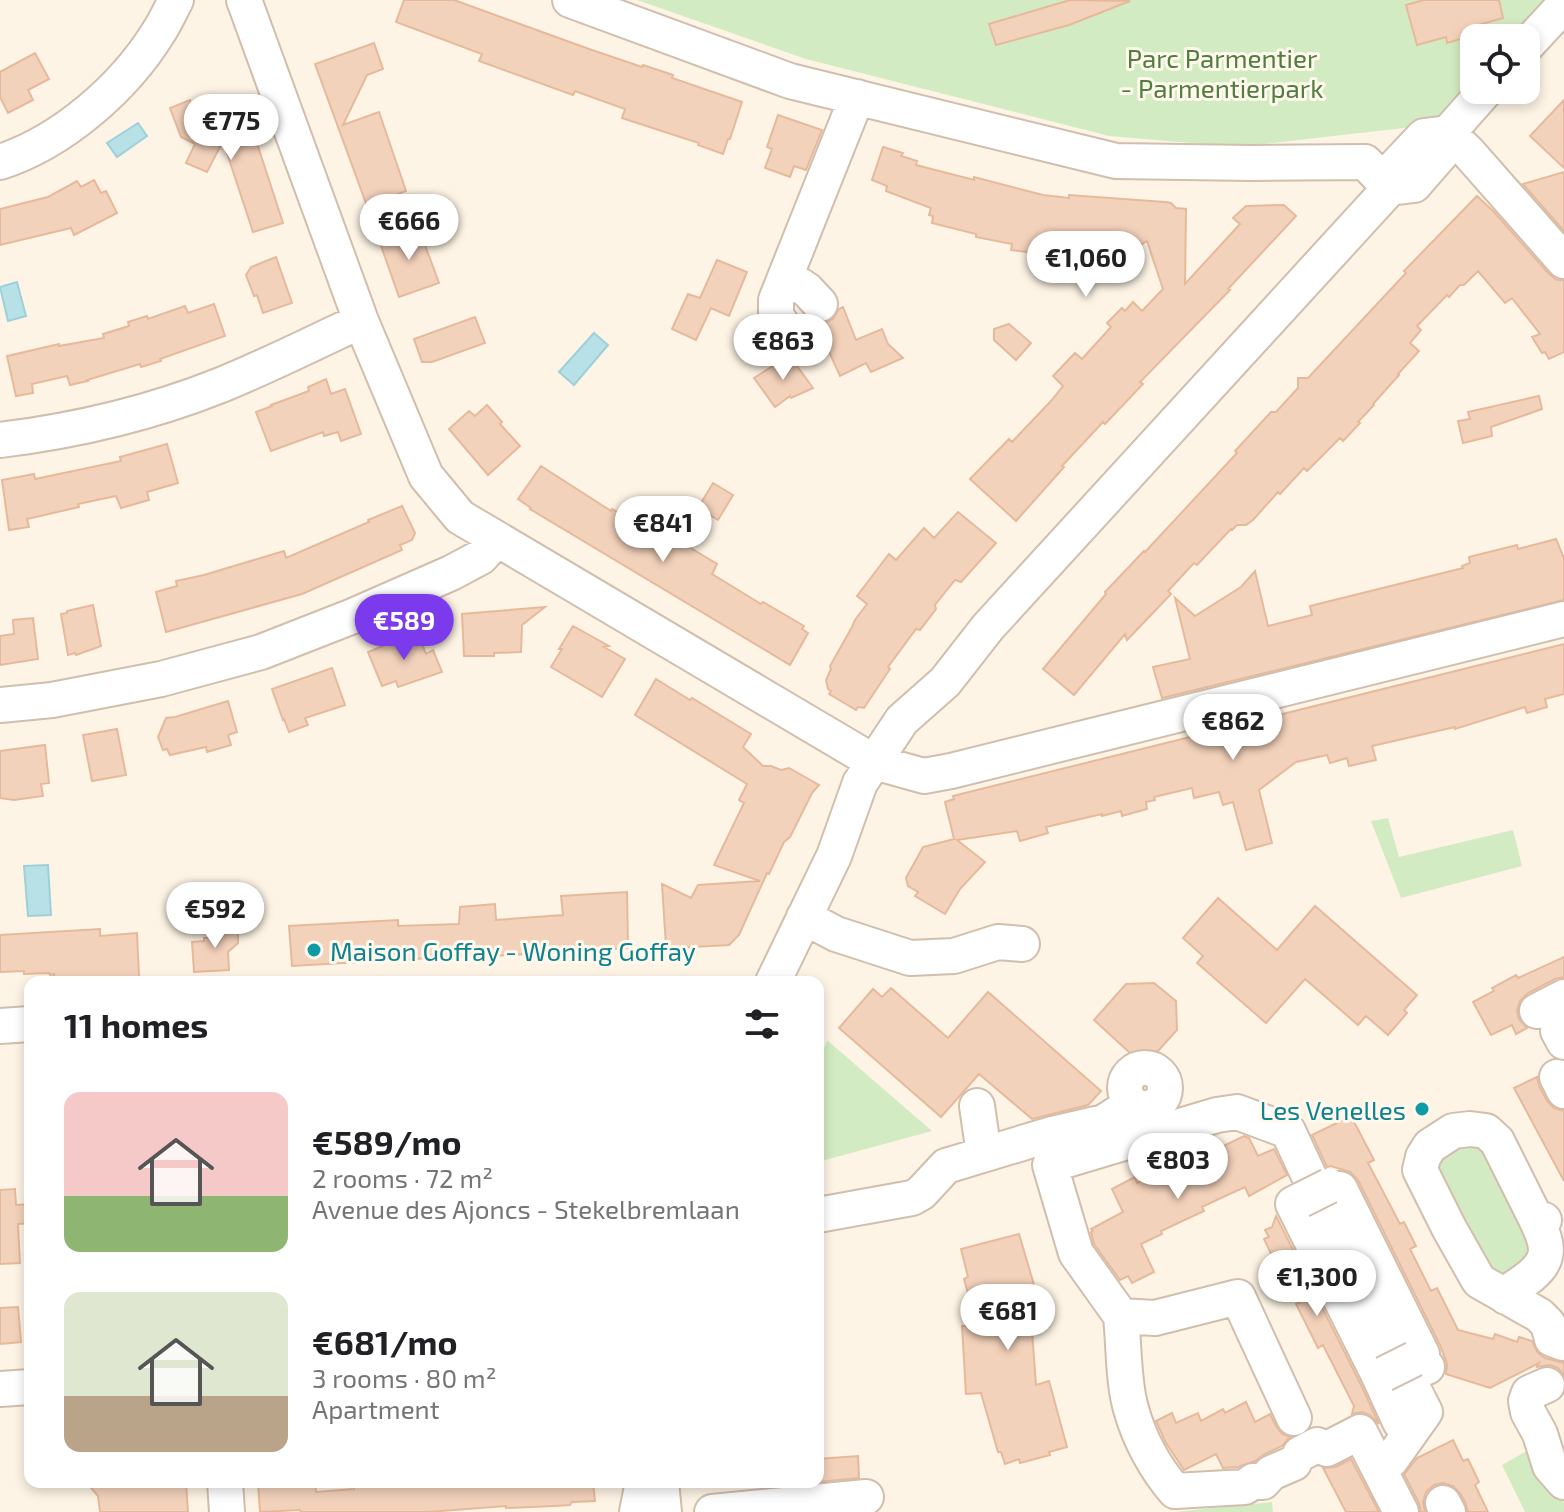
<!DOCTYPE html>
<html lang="en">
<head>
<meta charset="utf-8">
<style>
  body { margin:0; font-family:"Exo 2",sans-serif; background:#f2f2f2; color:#202124; height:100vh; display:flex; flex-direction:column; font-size:30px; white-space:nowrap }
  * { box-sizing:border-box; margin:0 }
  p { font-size:26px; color:#757577 }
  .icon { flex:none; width:44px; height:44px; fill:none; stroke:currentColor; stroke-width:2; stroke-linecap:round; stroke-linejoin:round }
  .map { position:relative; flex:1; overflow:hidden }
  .sheet { position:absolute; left:24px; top:976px; width:800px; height:512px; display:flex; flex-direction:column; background:#fff; border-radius:16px; box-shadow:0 4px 12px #0003 }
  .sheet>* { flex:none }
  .buttons { position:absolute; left:1460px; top:24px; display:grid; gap:16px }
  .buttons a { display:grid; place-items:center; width:80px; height:80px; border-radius:16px; background:#fff; box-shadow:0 4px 12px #0003; font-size:40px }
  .price { position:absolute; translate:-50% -68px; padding:0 18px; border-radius:28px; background:#fff; color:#222; font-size:26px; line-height:52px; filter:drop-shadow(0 2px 4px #0008) }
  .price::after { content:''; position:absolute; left:50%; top:48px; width:24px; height:18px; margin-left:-12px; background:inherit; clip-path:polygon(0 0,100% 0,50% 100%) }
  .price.current { background:#7c3aed; color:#fff }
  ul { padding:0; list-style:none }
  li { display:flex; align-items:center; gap:24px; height:200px; padding:0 40px }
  li span { display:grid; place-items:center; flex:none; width:224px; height:160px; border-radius:16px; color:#555 }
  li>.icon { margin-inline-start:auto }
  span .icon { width:96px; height:96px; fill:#fffc; stroke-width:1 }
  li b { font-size:34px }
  h2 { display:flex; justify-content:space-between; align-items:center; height:96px; padding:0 40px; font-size:34px }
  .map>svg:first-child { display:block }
</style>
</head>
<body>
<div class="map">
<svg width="1564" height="1512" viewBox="0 0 1564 1512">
  <rect width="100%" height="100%" fill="#fdf4e5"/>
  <path fill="#d3ebc2" d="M637 0H1552L1517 38H1474V86L1439 124 1238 147 1109 136 806 59Z
    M1388 818 1399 857 1513 830 1522 866 1401 898 1371 821Z
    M827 1041H828L932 1131 818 1162V1063Z
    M1479 1138 1539 1244 1515 1279 1481 1272 1435 1160 1442 1149Z
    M1535 1446 1564 1503V1512H1525L1502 1465Z
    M1272 1502 1273 1512H1175Z"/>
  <path fill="#b8e0e7" stroke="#9ed0da" stroke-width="2" d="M138 123 147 136 117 157 107 143Z
    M17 282 26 316 8 321 0 287Z
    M594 333 608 345 574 385 559 372Z
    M48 865 51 915 28 916 24 866Z"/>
  <path fill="#f3d2bb" stroke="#e7b99b" stroke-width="2" d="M404 0H454L589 49 642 67 643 65 673 75 672 78 742 102 730 139H728L723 154 698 145 699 143 622 118 625 109 575 91 573 95 479 61 482 54 396 22Z
    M1070 0 1130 1 1069 25 996 45 989 24Z
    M1424 0H1499L1503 18 1478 25V27L1472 29 1474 35 1447 43 1446 37 1417 45 1406 5Z
    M374 43 383 69 367 75 343 125 379 112 406 191 367 206 315 64Z
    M35 53 49 79 28 90 33 100 8 113 0 97V72Z
    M190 100 195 113 241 135 253 131 283 223 253 232 223 141 207 172 186 163 195 144 181 137 170 108Z
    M1564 100V168L1530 136Z
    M778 115 822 130 806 170 794 166 790 177 765 168 772 149 767 147Z
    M883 147 903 153 901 156 917 161 916 165 974 180V177L1043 195 1069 198V195L1165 202 1171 203 1176 208 1186 209 1185 284 1240 224 1233 218 1246 206 1284 205 1296 216 1228 289 1230 290 1140 382 1143 384 1105 424 1103 422 1062 466 1064 467 1016 521 970 479 1009 439 1012 442 1051 401 1063 386 1053 376 1075 353 1082 359 1111 327 1107 323 1122 308 1125 311 1133 302 1142 311 1163 289 1147 241 1123 256H1117L1090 236 1089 256 1036 247 1035 253 1011 250 1012 244 976 237V234L932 223 933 216 929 215 931 208 886 191 887 186 872 180Z
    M1564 172V231L1523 184Z
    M94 180 101 193 106 191 117 213 74 235 71 228 0 245V209L48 197 77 181 81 187Z
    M1477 196 1494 212 1549 274 1557 280H1564V352L1549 359 1545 352 1542 353 1532 337 1540 334 1512 298 1505 303 1478 271 1464 285H1460L1449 297 1447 295 1417 326 1421 330 1410 343 1419 351 1398 374 1399 375 1373 404 1374 405 1358 422 1360 423 1343 441 1340 438 1307 471 1304 468 1280 494 1278 492 1253 520 1246 525H1237L1232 530 1231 529 1197 565 1194 563 1168 591 1171 594 1127 640 1125 634 1074 695 1043 669 1106 594 1105 592 1144 551 1145 552 1237 453 1235 451 1271 412H1276L1298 388V378H1308L1406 273 1404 271Z
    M418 226 439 283 399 297 379 240Z
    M276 257 292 303 263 313 257 295 254 296 246 275 251 267Z
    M717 260 747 272 729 316 711 308 696 340 672 329 688 294 700 298Z
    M214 304 225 336 160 359 161 361 141 367 140 364 87 380 88 381 70 385 67 376 32 384 33 393 16 396 7 356 59 344V346L104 338 103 334 129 326 128 322 147 316 148 319 185 306 188 313Z
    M843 307 856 340 882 329 888 344 903 358 871 372 866 363 840 376 816 323H825L833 319 839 309Z
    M475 317 485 343 432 362H422L414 339Z
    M1009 324 1031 343 1016 360 994 340V329Z
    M782 360 786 364 797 366 813 388 791 398 790 396 775 407 754 378Z
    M326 379 331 394 345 389 361 434 341 441 338 432 324 436 323 432 271 451 256 412 272 406 271 405 309 391 308 387Z
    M1539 396 1542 409 1491 427 1492 436 1463 443 1458 421 1470 419 1468 412Z
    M487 405 502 422 500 424 520 446 488 475 449 429 469 411 475 416Z
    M167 444 178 483 147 492 149 500 121 508 116 496 78 504 79 507 27 519 29 527 9 530 2 480 34 474 35 479 121 461 120 457Z
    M541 466 611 511 612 509 634 522 637 516 679 541 717 564 712 574 761 604 763 602 804 626 802 629 808 633 790 665 530 509 531 508 518 499Z
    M713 483 733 495 718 520 698 508Z
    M402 506 415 533 412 540 400 545 402 550 302 594 166 632 156 592 177 586 176 581 204 575 284 551 286 558 369 522 368 520Z
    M958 512 996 543 961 582 955 580 935 605 936 609 920 630 916 629 888 667 890 669 864 708 858 707 856 710 829 694 831 691 828 689 826 680 831 669 830 666 852 627 855 620 867 604 857 596 889 554 896 560 924 528 934 538Z
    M1556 539 1564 558V600L1162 698 1153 667 1190 659 1175 598 1195 616 1241 587 1255 571 1268 626 1312 615 1310 606 1463 568 1462 566 1470 563 1469 557 1517 545 1518 549Z
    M93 605 101 646 76 655 75 653 68 655 61 614 67 613V611Z
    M545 607 522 625 521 652 494 653V656H464L462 614Z
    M33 618 38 659 0 665V636L14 634 13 620Z
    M573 626 609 646 604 647 625 659 602 697 551 667 562 649H559Z
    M417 632 426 654 433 650 442 672 398 687 396 681 382 686 368 652Z
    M1564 644V694L1545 699 1547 707 1527 713 1525 707 1455 729V727L1372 746 1376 760 1349 766 1347 758 1330 763 1327 755 1296 762 1259 790 1272 843 1246 850 1233 802 1223 805 1219 792 1194 798 1192 788 1154 797 1155 800 1146 802 1147 809 1122 816 1121 811 1102 816V814L1046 827 1048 833 1020 841 1017 831 957 840 985 862 960 889 945 914 915 896 918 892 908 886 906 878 923 847 954 839 945 802 954 799 953 796Z
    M332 668 345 705 305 718 308 725 289 732 284 719 283 720 272 689Z
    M656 679 690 700 692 698 751 734 743 747 763 766H771L781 770 789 768 819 785 812 793 790 837 784 842 769 874 767 873 739 935 729 945 676 948V946H666L662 884 691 898 698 885 760 881 714 865 744 803 739 800 747 784 635 715Z
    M228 701 237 732 228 735 231 745 207 752 206 747 170 755 167 749 163 750 158 737 166 718 175 717Z
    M117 729 126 775 92 781 83 735Z
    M45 745 49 783 41 784 43 796 14 800 0 798V751Z
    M627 892 628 948 462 958V956L431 961V958L292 966 289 926 398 920V926L459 924 460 907 495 904 496 920 563 915 561 896Z
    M1218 898 1277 950 1315 906 1417 995 1404 1010 1407 1013 1388 1035 1366 1016 1358 1025 1305 979 1266 1023 1197 963 1203 956 1183 938Z
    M227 920V926H230L238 933V943L228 952 229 970 194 972 192 942 204 941V938H211Z
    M100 929V936L137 933 139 977 54 981V974L50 975 49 973 24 974V971L0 972V935Z
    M1564 957V977L1555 979 1528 993 1520 1001 1517 1011 1519 1019 1527 1028 1516 1034 1512 1025 1491 1035 1473 1002 1494 991 1492 988 1516 975 1518 978Z
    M1154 983 1176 1001 1177 1030 1158 1051 1130 1053 1094 1020 1126 984Z
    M891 988 948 1038 988 992 1101 1091 1088 1105 1032 1119 979 1074 941 1117 839 1028 873 989 882 997Z
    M1537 1077 1539 1086 1547 1101 1554 1108 1564 1111V1181L1514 1088Z
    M1351 1116 1374 1160 1368 1163 1400 1224 1404 1222 1416 1246 1410 1249 1431 1291 1437 1288 1458 1330 1493 1339 1495 1334 1517 1342 1519 1337 1532 1341 1538 1353 1545 1358 1564 1363V1375L1558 1368 1550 1365 1537 1367 1539 1363 1490 1388 1446 1374 1447 1364 1440 1345 1358 1180 1350 1172 1331 1166 1327 1167 1312 1135Z
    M1244 1136 1249 1138 1258 1156 1274 1149 1287 1175 1249 1196 1245 1187 1223 1197 1202 1207 1204 1211 1161 1231 1162 1234 1141 1244 1154 1272 1132 1283 1128 1276 1120 1280 1094 1244 1091 1232 1093 1231 1091 1229 1123 1212 1112 1189 1135 1177 1137 1183 1159 1172 1161 1176Z
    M15 1189 16 1205 30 1204V1223L18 1224 20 1263 0 1264V1190Z
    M1276 1216 1361 1385 1379 1424 1370 1415 1362 1412 1352 1414 1354 1406 1323 1345 1318 1348 1296 1304 1302 1301 1280 1260 1275 1262 1264 1239 1269 1237 1265 1230 1272 1227Z
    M1019 1234 1037 1295 1042 1293 1046 1312 1031 1318 1036 1385 1049 1381 1067 1447 1049 1452 1050 1455 1020 1463 1019 1459 1005 1464 1001 1452H998L981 1393 966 1394 962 1326H977L964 1279 968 1277 961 1249Z
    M18 1307 21 1342 0 1344V1308Z
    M1246 1402 1255 1422 1270 1414 1276 1426 1282 1434 1290 1437 1282 1446 1263 1455 1255 1461 1238 1467 1223 1468 1216 1454 1184 1470 1166 1443 1156 1421 1172 1413 1176 1423 1198 1413 1201 1421 1223 1409 1225 1413Z
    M1453 1440 1463 1461 1468 1459 1479 1482 1475 1485 1488 1512H1468L1465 1502 1460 1493 1453 1486 1443 1483 1434 1485 1426 1492 1423 1502 1425 1512H1421L1419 1503 1404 1474 1417 1458Z
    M858 1456 859 1478 818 1482V1459Z
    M1351 1459 1379 1512H1346L1323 1468 1336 1467Z
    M86 1482H152V1485L186 1482 188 1512H100L98 1496Z
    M258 1482H315L316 1492 354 1489V1482H593L595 1501 572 1502 570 1505 554 1506 506 1508V1506L428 1512H301L300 1510 260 1512Z"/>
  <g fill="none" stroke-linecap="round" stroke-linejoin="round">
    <g stroke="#d1bead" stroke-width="38">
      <path id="minor" d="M244 0 361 321 426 476 460 517 874 762 924 776 951 771 1564 619
        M570 0 790 81 1116 161 1252 163 1365 162 1390 188
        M1526 46 1564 5
        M0 162C62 142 124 88 158 33 165 23 170 11 176 0
        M1390 188 1414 185 1441 154 1448 133 1486 90
        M786 276 807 290 820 304
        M795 346 776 315V300L857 97
        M0 440C74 431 151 413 221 385 268 366 315 342 361 321
        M0 705 52 700 161 679 261 652 353 616 451 573 481 557 497 539
        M804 917 836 934 910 958 954 956 998 942 1022 944
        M773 982 834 856 860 783 902 720 945 682 988 627 1390 188 1391 171 1424 136 1448 133 1468 152 1564 261
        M1537 1011 1564 997
        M0 1026 30 1024
        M1564 1028 1558 1031 1564 1042
        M1125 1088a20 20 0 1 1 40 0a20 20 0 1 1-40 0Z
        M1557 1077 1564 1091
        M977 1106 984 1154
        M1340 1189 1422 1354 1414 1359 1424 1363 1427 1367
        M1301 1200 1293 1204 1379 1376 1384 1374
        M818 1215 912 1198 921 1193 946 1166 1052 1134 1104 1122 1132 1104
        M1544 1220 1535 1217 1497 1141 1486 1131 1470 1129 1453 1131 1430 1146 1423 1157 1420 1170 1449 1228 1479 1281 1539 1315 1548 1324 1552 1339 1563 1343
        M1506 1297C1510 1289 1513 1289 1520 1284 1552 1262 1551 1249 1535 1217
        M1121 1316C1124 1344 1123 1382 1131 1409 1139 1438 1155 1468 1175 1491L1245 1487 1253 1481 1263 1482 1271 1473 1294 1463
        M1379 1376 1400 1422
        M1547 1385 1529 1393 1526 1401 1528 1412 1540 1434 1550 1466 1564 1482
        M0 1389 30 1387
        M1294 1418 1238 1297 1155 1318 1121 1316 1076 1253 1050 1165 1217 1115 1237 1112 1288 1131 1349 1262 1425 1412 1391 1460
        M1300 1454 1317 1445 1327 1449 1360 1432 1401 1512
        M225 1482 227 1512
        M661 1482 664 1512
        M1443 1503 1448 1512
        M637 1512 643 1482
        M712 1512 866 1497"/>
    </g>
    <use href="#minor" stroke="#fff" stroke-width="34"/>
    <g stroke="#d1bead" stroke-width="38" stroke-linecap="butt">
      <path id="minor-bridge" d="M1301 1200 1329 1186
        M1384 1374 1414 1359"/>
    </g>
    <use href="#minor-bridge" stroke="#fff" stroke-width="34"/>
  </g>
  <g fill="#0f9aa8" stroke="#fff8ec" stroke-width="3">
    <circle cx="314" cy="950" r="8"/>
    <circle cx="1422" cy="1109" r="8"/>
  </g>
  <g text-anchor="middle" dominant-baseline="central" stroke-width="6" stroke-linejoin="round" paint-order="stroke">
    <g font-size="26" fill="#527d40" stroke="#fff8ec">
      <text x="1222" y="57">Parc Parmentier<tspan x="1222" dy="30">- Parmentierpark</tspan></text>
    </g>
    <g font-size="26" fill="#0d838f" stroke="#fff8ec" text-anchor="start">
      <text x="330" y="950">Maison Goffay - Woning Goffay</text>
      <text x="1406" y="1109" text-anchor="end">Les Venelles</text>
    </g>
  </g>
</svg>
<div class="buttons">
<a><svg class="icon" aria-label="locate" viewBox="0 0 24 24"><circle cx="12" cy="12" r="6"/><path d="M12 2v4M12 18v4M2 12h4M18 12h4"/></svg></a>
</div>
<b class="price" style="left:231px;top:162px">€775</b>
<b class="price" style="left:409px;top:262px">€666</b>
<b class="price" style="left:1086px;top:299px">€1,060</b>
<b class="price" style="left:783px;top:382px">€863</b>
<b class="price" style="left:663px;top:564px">€841</b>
<b class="price current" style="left:404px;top:662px">€589</b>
<b class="price" style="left:1233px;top:762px">€862</b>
<b class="price" style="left:215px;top:950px">€592</b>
<b class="price" style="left:1178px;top:1201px">€803</b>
<b class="price" style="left:1317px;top:1318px">€1,300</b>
<b class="price" style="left:1008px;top:1352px">€681</b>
<section class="sheet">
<h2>11 homes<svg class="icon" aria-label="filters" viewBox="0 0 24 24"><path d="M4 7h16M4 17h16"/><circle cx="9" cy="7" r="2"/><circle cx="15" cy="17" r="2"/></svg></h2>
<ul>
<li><span style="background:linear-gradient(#f6c9c9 65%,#8fb573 0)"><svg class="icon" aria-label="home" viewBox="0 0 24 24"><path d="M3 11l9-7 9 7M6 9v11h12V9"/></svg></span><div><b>€589/mo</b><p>2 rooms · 72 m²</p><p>Avenue des Ajoncs - Stekelbremlaan</p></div></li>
<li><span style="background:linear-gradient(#dfe7d0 65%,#b9a48a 0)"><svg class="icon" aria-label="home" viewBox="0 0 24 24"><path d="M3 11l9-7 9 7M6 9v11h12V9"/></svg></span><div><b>€681/mo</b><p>3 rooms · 80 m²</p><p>Apartment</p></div></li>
</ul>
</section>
</div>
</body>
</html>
